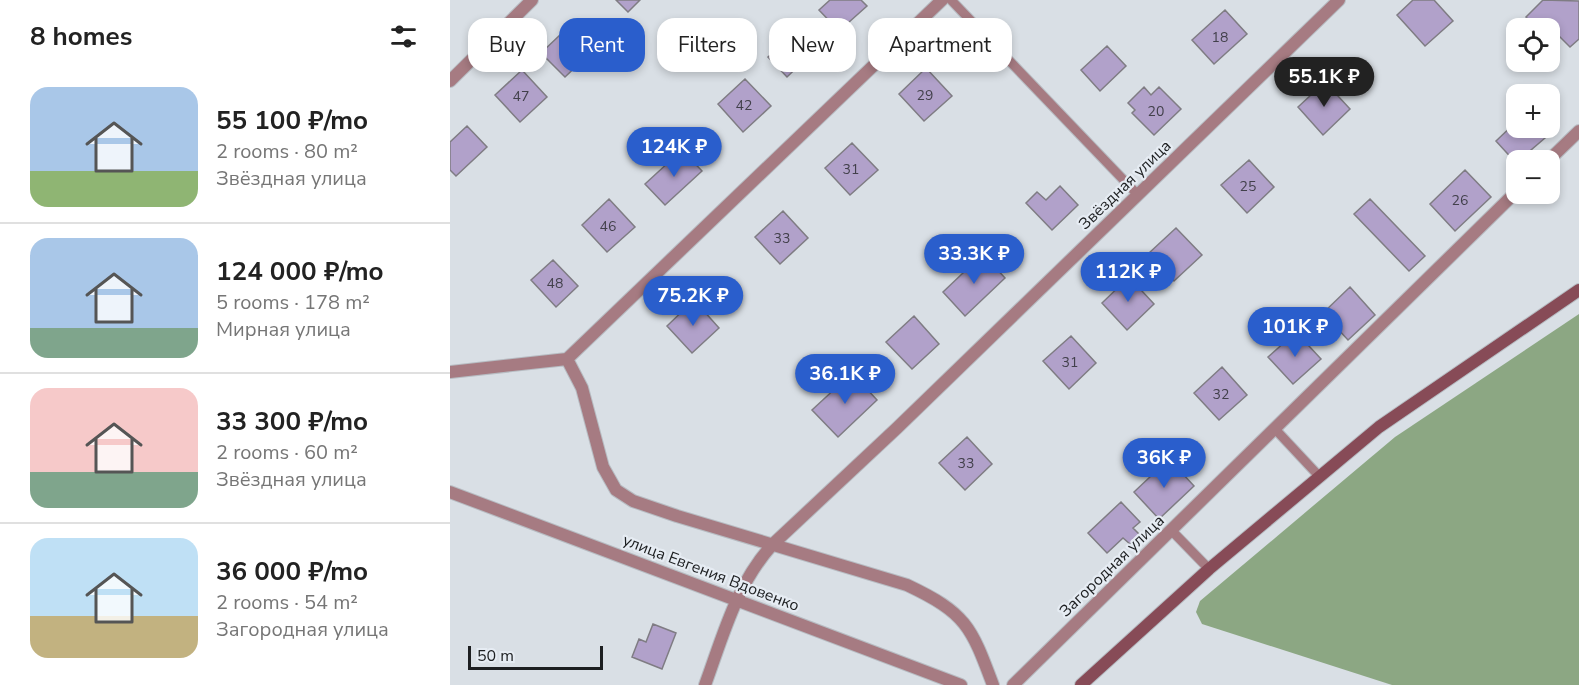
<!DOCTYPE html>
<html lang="en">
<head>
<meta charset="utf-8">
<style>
  body { margin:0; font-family:"Nunito Sans",sans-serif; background:#f2f2f2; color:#222; height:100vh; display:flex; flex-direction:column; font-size:22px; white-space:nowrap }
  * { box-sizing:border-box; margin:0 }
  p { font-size:20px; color:#767676 }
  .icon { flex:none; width:33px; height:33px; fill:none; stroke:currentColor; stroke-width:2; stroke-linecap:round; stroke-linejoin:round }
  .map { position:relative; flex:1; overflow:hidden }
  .drawer { display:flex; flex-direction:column; background:#fff; width:450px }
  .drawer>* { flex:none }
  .hud { position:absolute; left:18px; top:18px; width:570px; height:54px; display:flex; gap:12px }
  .fabs { position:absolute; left:1056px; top:18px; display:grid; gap:12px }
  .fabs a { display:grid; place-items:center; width:54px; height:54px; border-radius:12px; background:#fff; box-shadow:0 3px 9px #0003; font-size:30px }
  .scale { position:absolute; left:18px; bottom:15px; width:135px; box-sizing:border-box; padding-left:6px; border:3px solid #1d1f21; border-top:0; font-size:16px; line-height:21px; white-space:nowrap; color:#1d1f21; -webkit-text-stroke:4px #e6ecf3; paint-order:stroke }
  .price { position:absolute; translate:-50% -51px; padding:0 14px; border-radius:21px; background:#2a5ecc; color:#fff; font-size:20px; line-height:39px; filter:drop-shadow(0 2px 3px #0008) }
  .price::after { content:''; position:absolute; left:50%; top:36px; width:18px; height:14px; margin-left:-9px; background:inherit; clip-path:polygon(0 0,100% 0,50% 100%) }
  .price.active { background:#222; color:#fff }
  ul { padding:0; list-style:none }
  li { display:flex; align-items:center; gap:18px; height:150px; padding:0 30px }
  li+li { border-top:2px solid #e0e0e0 }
  li span { display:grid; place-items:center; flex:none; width:168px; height:120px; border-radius:18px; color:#555 }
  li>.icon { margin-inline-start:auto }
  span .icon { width:72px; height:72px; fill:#fffc; stroke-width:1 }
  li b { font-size:26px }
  h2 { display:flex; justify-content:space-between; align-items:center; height:72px; padding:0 30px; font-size:26px }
  .chip { padding:0 21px; border-radius:18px; background:#fff; box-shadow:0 3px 9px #0003; font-size:21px; line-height:54px }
  .chip.active { background:#2a5ecc; color:#fff }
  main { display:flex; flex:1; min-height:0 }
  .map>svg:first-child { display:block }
</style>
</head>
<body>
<main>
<section class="drawer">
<h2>8 homes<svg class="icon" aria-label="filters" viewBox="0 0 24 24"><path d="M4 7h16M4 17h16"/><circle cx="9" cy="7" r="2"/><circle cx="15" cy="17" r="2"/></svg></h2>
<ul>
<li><span style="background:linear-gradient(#a9c7e8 70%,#8fb573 0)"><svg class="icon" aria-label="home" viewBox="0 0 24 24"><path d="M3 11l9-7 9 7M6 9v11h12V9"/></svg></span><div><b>55 100 ₽/mo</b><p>2 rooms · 80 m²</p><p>Звёздная улица</p></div></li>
<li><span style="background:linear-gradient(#a9c7e8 75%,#7fa58c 0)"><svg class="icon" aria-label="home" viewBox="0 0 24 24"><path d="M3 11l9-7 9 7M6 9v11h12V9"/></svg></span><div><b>124 000 ₽/mo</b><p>5 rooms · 178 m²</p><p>Мирная улица</p></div></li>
<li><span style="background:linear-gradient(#f6c9c9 70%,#7fa58c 0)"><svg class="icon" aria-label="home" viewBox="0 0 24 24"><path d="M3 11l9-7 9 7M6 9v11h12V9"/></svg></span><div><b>33 300 ₽/mo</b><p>2 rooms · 60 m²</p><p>Звёздная улица</p></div></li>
<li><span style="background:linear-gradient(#bfe0f5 65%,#c2b280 0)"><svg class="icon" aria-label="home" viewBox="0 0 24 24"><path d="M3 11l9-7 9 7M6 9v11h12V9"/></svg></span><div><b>36 000 ₽/mo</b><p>2 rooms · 54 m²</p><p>Загородная улица</p></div></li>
</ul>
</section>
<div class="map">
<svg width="1129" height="685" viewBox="0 0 1129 685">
  <rect width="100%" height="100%" fill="#d9dfe5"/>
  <path fill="#8ca783" d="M1129 314V685H942L752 624 746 612 750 601 945 437Z"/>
  <path fill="#b1a1ca" stroke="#7f7c83" stroke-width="1.5" d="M166 0H190L178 12Z
    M380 0H411L417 6 389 31 369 10Z
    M963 0H984L1003 21 975 46 947 15Z
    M1093 0 1129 1V39L1120 47 1100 27 1087 28 1076 17Z
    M775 10 797 34 764 64 742 40Z
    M346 32 364 51 337 77 318 57Z
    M111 34 135 58 115 77 91 53Z
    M657 46 676 66 650 91 631 70Z
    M476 68 502 96 474 121 449 94Z
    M72 70 97 97 70 122 45 95Z
    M295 79 321 106 293 132 268 104Z
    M875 82 900 109 873 135 848 107Z
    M694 87 701 95 709 87 731 109 704 135 682 113 685 110 678 103Z
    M1066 122V128H1085L1095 138 1066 163 1046 141Z
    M17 126 37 147 6 176 0 170V142Z
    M402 143 428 170 400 195 375 168Z
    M232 150 252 171 215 205 195 184Z
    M799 160 824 187 797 213 771 185Z
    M1015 170 1041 197 1005 231 980 204Z
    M610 186 628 205 602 230 576 203 587 192 596 200Z
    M159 199 185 227 157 252 132 225Z
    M920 199 975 256 959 271 904 214Z
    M333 211 358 238 330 264 305 237Z
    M726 228 752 255 724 281 699 253Z
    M533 254 555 278 515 316 493 292Z
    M103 260 128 286 106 307 81 280Z
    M679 277 704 304 677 330 652 303Z
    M900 287 925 315 898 340 873 313Z
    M244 300 269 328 242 353 217 326Z
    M464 316 489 344 462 369 436 342Z
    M846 332 871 359 843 384 818 357Z
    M621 336 646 363 619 389 593 361Z
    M772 367 797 395 769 420 744 393Z
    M402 373 427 400 388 437 362 410Z
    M517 437 542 464 515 490 489 463Z
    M719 459 744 486 709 519 684 492Z
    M671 502 690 522 683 528 690 535 680 544 673 538 657 553 638 533Z
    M203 624 226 633 212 669 182 657 189 639 196 642Z"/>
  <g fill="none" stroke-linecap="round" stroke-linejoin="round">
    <g stroke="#b7bcc2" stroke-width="11">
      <path id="lane" d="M501 0 688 195
        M825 429 868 475
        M722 531 759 569"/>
    </g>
    <g stroke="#b7bcc2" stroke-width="14">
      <path id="street" d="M0 81 82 0
        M1099 160 1129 131
        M117 359 132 388 153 467 166 490 183 501 227 516 457 585C516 613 521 626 543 685
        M0 372 117 359 492 0
        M0 492 511 685
        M255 685C273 636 286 585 322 545L447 428 889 0
        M563 685 1066 192"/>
    </g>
    <g stroke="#b7bcc2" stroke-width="14">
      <path id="secondary" d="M631 685 759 569 929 427 1129 290"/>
    </g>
    <use href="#lane" stroke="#a67b82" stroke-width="9"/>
    <use href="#street" stroke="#a67b82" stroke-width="12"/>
    <use href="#secondary" stroke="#874b57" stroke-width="12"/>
  </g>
  <g text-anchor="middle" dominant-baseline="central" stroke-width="4.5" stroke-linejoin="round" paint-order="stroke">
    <g font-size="14" fill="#42404b">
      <text x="770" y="37">18</text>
      <text x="475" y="95">29</text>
      <text x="71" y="96">47</text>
      <text x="294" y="105">42</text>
      <text x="706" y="111">20</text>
      <text x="401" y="169">31</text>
      <text x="798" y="186">25</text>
      <text x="1010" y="200">26</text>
      <text x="158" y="226">46</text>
      <text x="332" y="238">33</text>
      <text x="105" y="283">48</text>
      <text x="620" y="362">31</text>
      <text x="771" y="394">32</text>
      <text x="516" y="463">33</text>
    </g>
    <g font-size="16" fill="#1d1f21" stroke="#e6ecf3">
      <text transform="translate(675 185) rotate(-44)">Звёздная улица</text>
      <text transform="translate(662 566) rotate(-44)">Загородная улица</text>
      <text transform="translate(261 573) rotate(21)">улица Евгения Вдовенко</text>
    </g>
  </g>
</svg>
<div class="fabs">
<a><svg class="icon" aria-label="locate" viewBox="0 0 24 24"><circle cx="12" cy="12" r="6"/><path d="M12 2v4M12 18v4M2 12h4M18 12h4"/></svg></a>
<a>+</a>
<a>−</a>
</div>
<div class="scale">50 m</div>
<b class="price active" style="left:874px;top:108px">55.1K ₽</b>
<b class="price" style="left:224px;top:178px">124K ₽</b>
<b class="price" style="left:524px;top:285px">33.3K ₽</b>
<b class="price" style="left:678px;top:303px">112K ₽</b>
<b class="price" style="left:243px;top:327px">75.2K ₽</b>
<b class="price" style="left:845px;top:358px">101K ₽</b>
<b class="price" style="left:395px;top:405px">36.1K ₽</b>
<b class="price" style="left:714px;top:489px">36K ₽</b>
<div class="hud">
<a class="chip">Buy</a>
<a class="chip active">Rent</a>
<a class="chip">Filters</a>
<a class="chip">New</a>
<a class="chip">Apartment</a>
</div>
</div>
</main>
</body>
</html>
